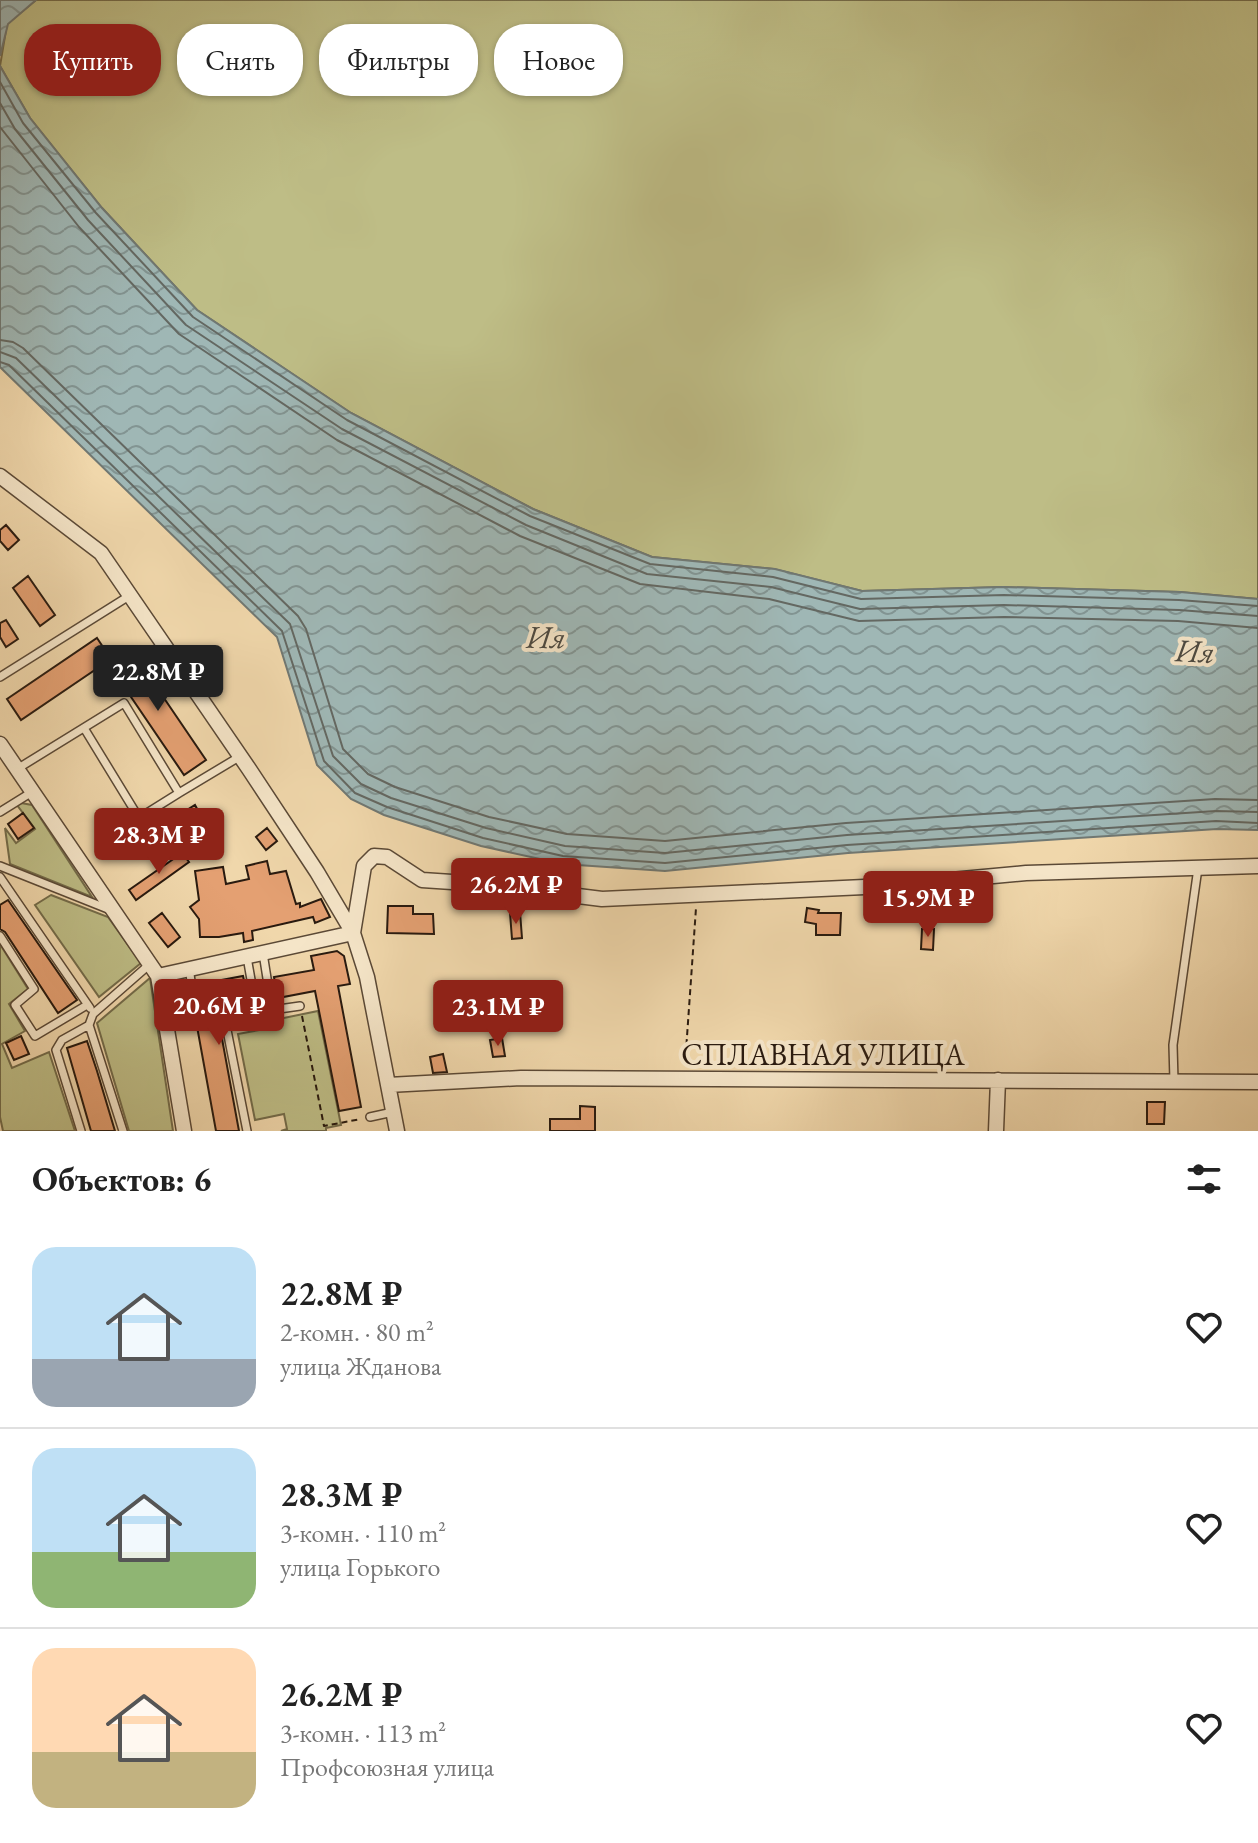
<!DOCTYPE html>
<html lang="ru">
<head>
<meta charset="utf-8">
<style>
  body { margin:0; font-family:"EB Garamond",serif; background:#f2f2f2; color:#222; height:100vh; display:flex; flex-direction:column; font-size:30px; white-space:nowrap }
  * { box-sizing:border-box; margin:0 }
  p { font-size:26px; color:#767676 }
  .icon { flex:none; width:44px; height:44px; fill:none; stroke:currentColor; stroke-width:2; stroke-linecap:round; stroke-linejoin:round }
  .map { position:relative; height:1131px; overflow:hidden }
  .sheet { display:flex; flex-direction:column; background:#fff; flex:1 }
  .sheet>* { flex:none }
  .top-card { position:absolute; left:24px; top:24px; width:800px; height:72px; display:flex; gap:16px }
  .price { position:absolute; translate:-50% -68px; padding:0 18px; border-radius:8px; background:#8f2418; color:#fff; font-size:26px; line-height:52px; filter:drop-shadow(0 2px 4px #0008) }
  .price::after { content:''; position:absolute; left:50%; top:48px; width:24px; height:18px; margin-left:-12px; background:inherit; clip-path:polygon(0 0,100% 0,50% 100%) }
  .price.active { background:#222; color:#fff }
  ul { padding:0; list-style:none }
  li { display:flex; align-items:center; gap:24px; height:200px; padding:0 32px }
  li+li { border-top:2px solid #e0e0e0 }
  li span { display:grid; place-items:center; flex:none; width:224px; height:160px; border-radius:24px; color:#555 }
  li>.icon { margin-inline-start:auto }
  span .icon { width:96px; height:96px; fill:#fffc; stroke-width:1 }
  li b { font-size:34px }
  h2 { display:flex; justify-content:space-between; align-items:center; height:96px; padding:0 32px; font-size:34px }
  .tag { padding:0 28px; border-radius:32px; background:#fff; box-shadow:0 2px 6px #0004; font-size:28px; line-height:72px }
  .tag.active { background:#8f2418; color:#fff }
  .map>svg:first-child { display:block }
</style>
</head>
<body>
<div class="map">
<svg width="1258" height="1131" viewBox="0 0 1258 1131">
  <defs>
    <pattern id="water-waves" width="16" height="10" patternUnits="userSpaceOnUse" patternTransform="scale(2)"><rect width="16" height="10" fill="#9fb7b5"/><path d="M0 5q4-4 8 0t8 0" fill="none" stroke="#829492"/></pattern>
  </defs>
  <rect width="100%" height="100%" fill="#f0d7ab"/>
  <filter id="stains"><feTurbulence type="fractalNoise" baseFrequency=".0025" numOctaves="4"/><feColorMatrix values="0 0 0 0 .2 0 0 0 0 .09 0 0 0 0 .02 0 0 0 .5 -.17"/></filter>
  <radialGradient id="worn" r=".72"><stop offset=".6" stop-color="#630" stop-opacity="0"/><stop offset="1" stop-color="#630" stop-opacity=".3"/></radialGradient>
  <path fill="#bebd86" stroke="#746c4a" stroke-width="2" d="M36 0H1258V599L1180 592 1003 587 862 591 774 569 652 557 533 509 351 413 197 310 102 208 30 118 0 66 7 24Z
    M21 803 32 805 92 897 10 864 5 828 16 843 35 829 17 805Z
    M51 895 108 917 141 963 99 997 35 905Z
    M0 944 28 989 9 1004 25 1031 2 1044 12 1068 49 1052 75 1131H3L0 1117Z
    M150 978 173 1131H129L97 1023Z
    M318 1011 341 1125 326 1128V1131H281L287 1129 284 1114 255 1120 238 1034 270 1028 269 1021Z"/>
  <path fill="url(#water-waves)" stroke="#707873" stroke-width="2" d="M0 0H36L8 24 0 56Z
    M0 66 30 118 102 208 197 310 351 413 533 509 652 557 775 569 862 591 1003 587 1180 592 1258 599V830L1217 829 848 853 665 871 563 864 481 846 384 815 351 799 317 765 277 637 0 367Z"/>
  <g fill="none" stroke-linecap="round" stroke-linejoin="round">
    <path stroke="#646862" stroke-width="2" d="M0 82 23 123 96 213 193 317 347 420 530 516 650 564 773 577 861 599 1004 595 1179 600 1258 606
      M0 103 15 129 88 220 186 325 342 429 526 525 647 574 771 587 860 609 1004 605 1179 610 1258 616
      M0 127 79 227 179 334 337 440 520 536 640 584 769 599 859 621 1004 617 1178 621 1258 628
      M0 340 13 342 23 348 298 616 306 629 343 749 368 774 395 787 489 817 567 834 665 841 846 823 1215 799 1258 800
      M0 352 16 358 290 624 333 756 361 784 391 798 486 828 565 846 665 853 847 835 1216 811 1258 812
      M0 362 9 365 282 631 324 761 355 793 387 807 483 838 563 856 665 863 847 845 1216 821 1258 823"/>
  </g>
  <path fill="#e4a072" stroke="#291a0f" stroke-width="2" d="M6 525 19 540 8 550 0 541V530Z
    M28 576 55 615 40 626 13 588Z
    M6 620 18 639 6 647 0 637V623Z
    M97 638 111 659 21 720 7 699Z
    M132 651 206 760 184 775 110 666Z
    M195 805 202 818 190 826 182 813Z
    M23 813 34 828 18 839 8 824Z
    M267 828 277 841 266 850 256 837Z
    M182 853 189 862 136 900 129 890Z
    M267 861 270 874 286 871 296 904 300 903V907L321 899 330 917 315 923 313 917 252 931 253 940 244 942 243 933 219 937H200L199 919 190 907 199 900 195 871 223 867 226 884 249 879 246 866Z
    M8 900 77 1000 58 1013 5 932 0 929V905Z
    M388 906H413V914H433L434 934 387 933Z
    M807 908 819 910 818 913H841L840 935H816V924L805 922Z
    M520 912 522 938 512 939 510 913Z
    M162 913 180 937 168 947 149 923Z
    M922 929H934L933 950 921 949Z
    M337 951 344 956 350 984 338 986 361 1107 339 1111 315 991 278 998 274 977 314 970 311 956Z
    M243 976 247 995 240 996 243 1010 218 1017 239 1131H216L196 1021 206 1019 200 984Z
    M21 1036 29 1054 14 1060 6 1043Z
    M502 1038 505 1056 493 1057 490 1040Z
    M87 1041 97 1071 115 1131H91L67 1048Z
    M443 1054 447 1072 433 1073 430 1057Z
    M1147 1102H1165L1164 1124H1147Z
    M580 1106 595 1107V1131H550V1119H580Z"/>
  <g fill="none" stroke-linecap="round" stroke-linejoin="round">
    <g stroke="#5b4936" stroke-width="10">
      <path id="lane" d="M0 677 129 596
        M84 728 139 818 179 793
        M17 769 124 703 179 793 239 757
        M0 812 32 792
        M0 866 108 909
        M0 877 90 1008
        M0 936 34 989 15 1005 35 1036 87 1005
        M263 953 272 1010 300 1006
        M165 1019 196 1013 189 968
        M1174 1081 1173 1045 1198 868
        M370 1117 393 1112
        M81 1131 56 1050 62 1040 89 1025
        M123 1131 89 1025 93 1014 150 964
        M247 1131 225 1020 257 1014 247 957"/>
    </g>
    <g stroke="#5b4936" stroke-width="17">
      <path id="street" d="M0 476 101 553 249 769 317 872 353 933 367 977 397 1131
        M0 744 158 976 184 1131
        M158 976 353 933 364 866 374 856 387 857 422 880 482 884 602 899 886 886 1026 873 1258 866
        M388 1085 521 1078 1258 1082
        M996 1131 998 1080"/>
    </g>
    <path stroke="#291a0f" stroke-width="2" stroke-dasharray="6 4" stroke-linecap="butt" d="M302 1016 324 1126 361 1119
      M685 1065 696 908"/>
    <use href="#lane" stroke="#f5e5c8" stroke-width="7"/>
    <use href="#street" stroke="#f5e5c8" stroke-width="14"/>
  </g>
  <g text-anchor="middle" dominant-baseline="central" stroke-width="8" stroke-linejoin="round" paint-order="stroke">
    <g font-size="30" fill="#291a0f" stroke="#f5e5c8">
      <text x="823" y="1054">СПЛАВНАЯ УЛИЦА</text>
    </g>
    <g font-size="32" font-style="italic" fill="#4c4941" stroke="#f5e5c8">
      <text transform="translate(546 637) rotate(1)">Ия</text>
      <text transform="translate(1195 651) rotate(3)">Ия</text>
    </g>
  </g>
  <rect width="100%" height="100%" filter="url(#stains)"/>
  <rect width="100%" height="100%" fill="url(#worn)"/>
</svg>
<b class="price active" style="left:158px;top:713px">22.8M ₽</b>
<b class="price" style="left:159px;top:876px">28.3M ₽</b>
<b class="price" style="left:516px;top:926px">26.2M ₽</b>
<b class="price" style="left:928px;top:939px">15.9M ₽</b>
<b class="price" style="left:219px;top:1047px">20.6M ₽</b>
<b class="price" style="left:498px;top:1048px">23.1M ₽</b>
<div class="top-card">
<a class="tag active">Купить</a>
<a class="tag">Снять</a>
<a class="tag">Фильтры</a>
<a class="tag">Новое</a>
</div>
</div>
<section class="sheet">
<h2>Объектов: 6<svg class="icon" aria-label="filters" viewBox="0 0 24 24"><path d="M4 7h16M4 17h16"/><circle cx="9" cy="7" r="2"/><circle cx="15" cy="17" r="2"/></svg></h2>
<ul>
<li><span style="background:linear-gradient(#bfe0f5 70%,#9aa5b1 0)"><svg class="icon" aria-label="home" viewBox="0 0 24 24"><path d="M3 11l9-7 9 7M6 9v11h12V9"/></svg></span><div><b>22.8M ₽</b><p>2-комн. · 80 m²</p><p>улица Жданова</p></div><svg class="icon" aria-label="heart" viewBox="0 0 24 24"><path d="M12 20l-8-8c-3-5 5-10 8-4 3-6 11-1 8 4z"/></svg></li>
<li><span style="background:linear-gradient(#bfe0f5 65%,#8fb573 0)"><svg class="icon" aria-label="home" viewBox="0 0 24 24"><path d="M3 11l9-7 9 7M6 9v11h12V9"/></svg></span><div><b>28.3M ₽</b><p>3-комн. · 110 m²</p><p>улица Горького</p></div><svg class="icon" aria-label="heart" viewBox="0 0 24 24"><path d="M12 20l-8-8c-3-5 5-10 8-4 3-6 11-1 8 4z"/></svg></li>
<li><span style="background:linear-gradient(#ffd9b3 65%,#c2b280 0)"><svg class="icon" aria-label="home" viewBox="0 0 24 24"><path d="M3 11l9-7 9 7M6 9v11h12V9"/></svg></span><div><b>26.2M ₽</b><p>3-комн. · 113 m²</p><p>Профсоюзная улица</p></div><svg class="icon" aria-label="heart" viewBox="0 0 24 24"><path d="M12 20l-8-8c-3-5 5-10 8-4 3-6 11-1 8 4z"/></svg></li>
</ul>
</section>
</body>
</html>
